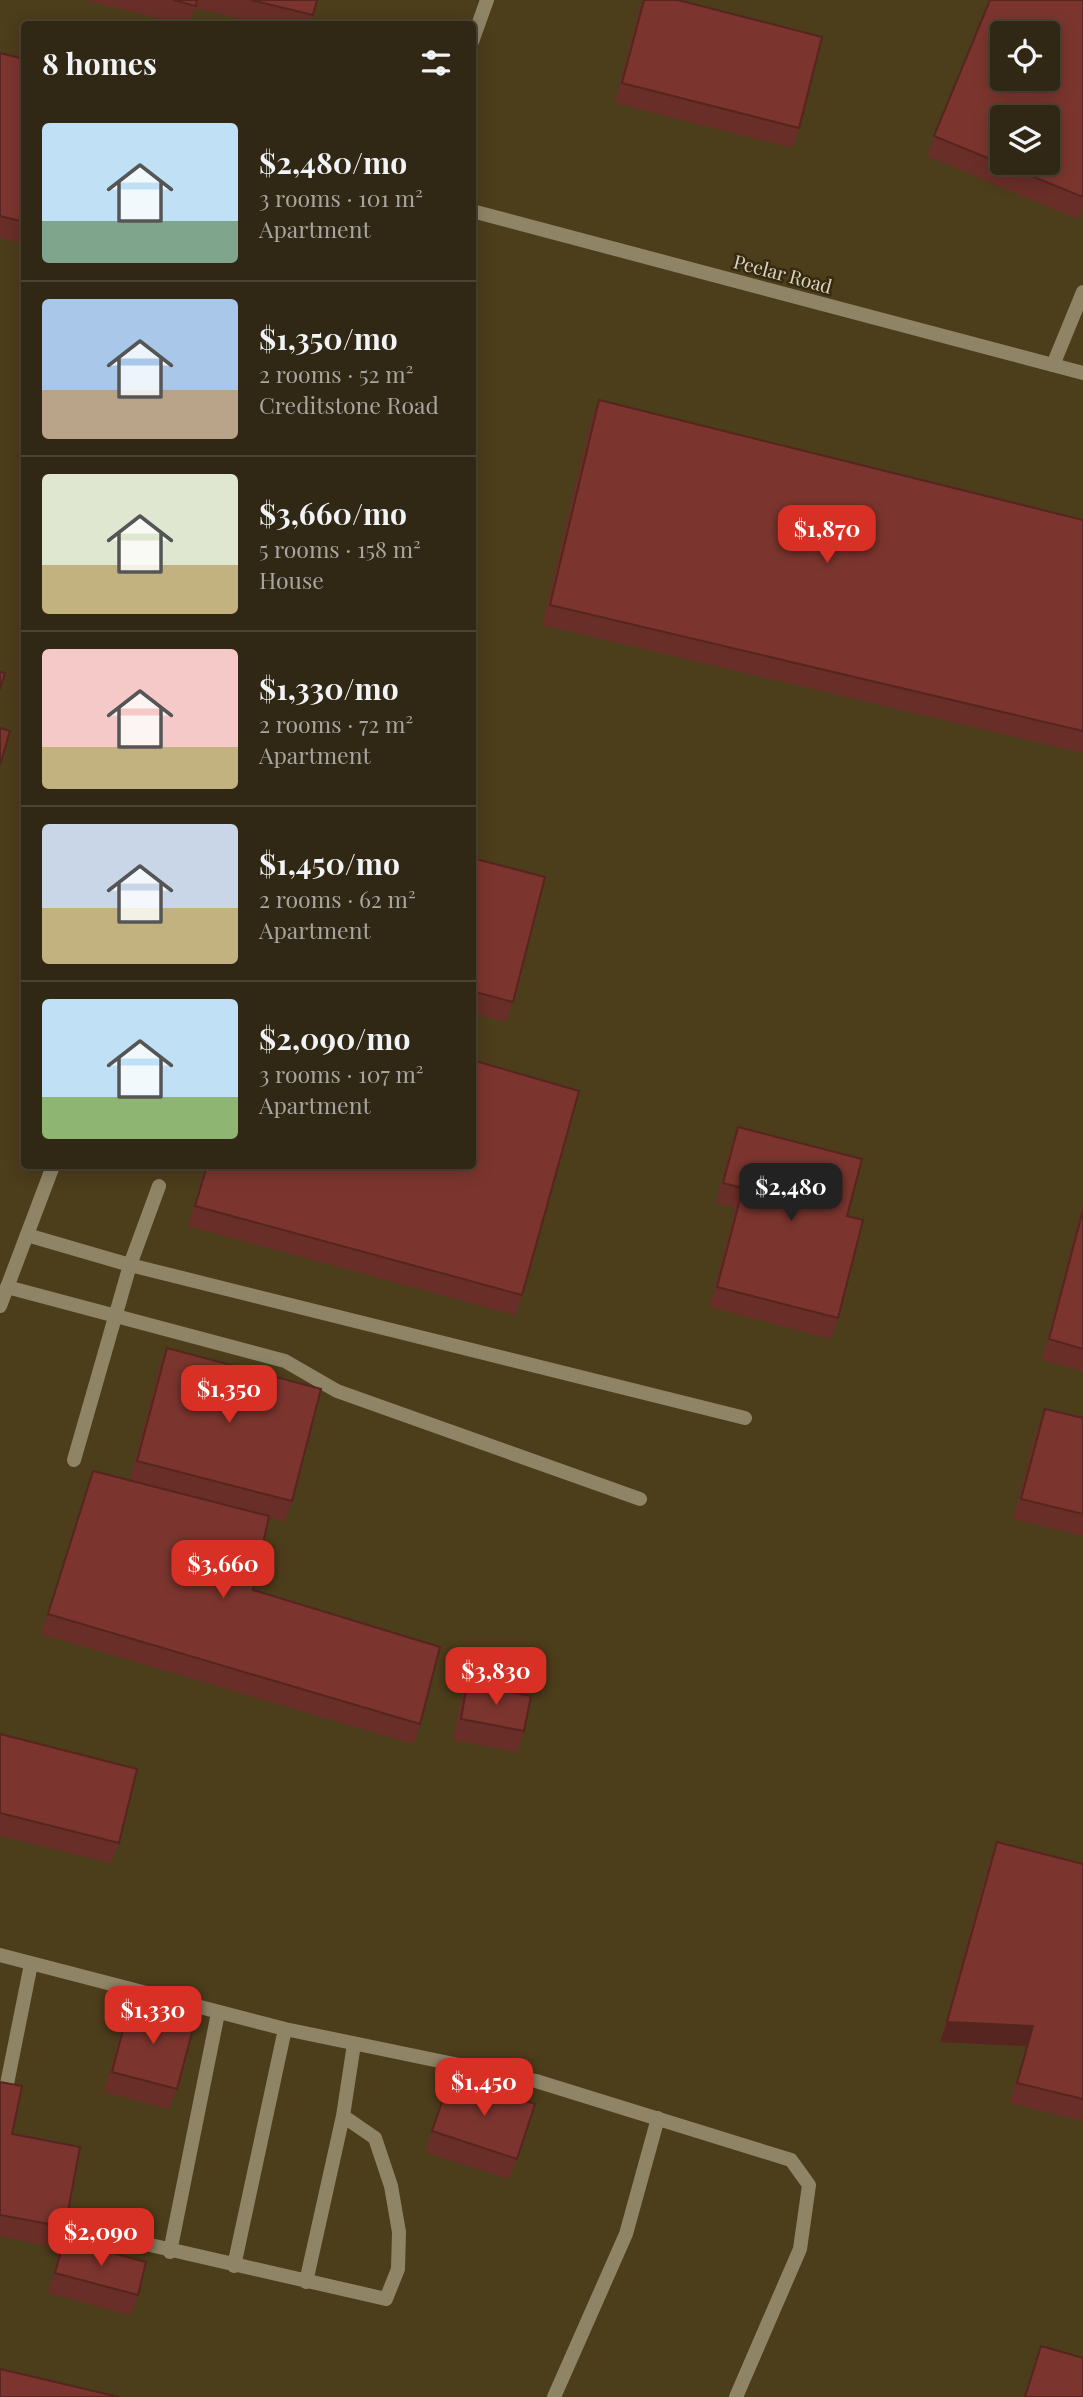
<!DOCTYPE html>
<html lang="en">
<head>
<meta charset="utf-8">
<style>
  body { margin:0; font-family:"Playfair Display",serif; background:#3c3322; color:#f1f3f6; height:100vh; display:flex; flex-direction:column; font-size:26px; white-space:nowrap }
  * { box-sizing:border-box; margin:0 }
  p { font-size:23px; color:#a8a5a0 }
  .icon { flex:none; width:38px; height:38px; fill:none; stroke:currentColor; stroke-width:2; stroke-linecap:round; stroke-linejoin:round }
  .map { position:relative; flex:1; overflow:hidden }
  .sheet { position:absolute; left:21px; top:21px; width:455px; height:1148px; display:flex; flex-direction:column; background:#302714; border-radius:7px; box-shadow:0 4px 18px #0003,0 0 0 2px #4b4434 }
  .sheet>* { flex:none }
  .controls { position:absolute; left:990px; top:21px; display:grid; gap:14px }
  .controls a { display:grid; place-items:center; width:70px; height:70px; border-radius:7px; background:#302714; box-shadow:0 4px 18px #0003,0 0 0 2px #4b4434; font-size:35px }
  .price { position:absolute; translate:-50% -60px; padding:0 16px; border-radius:14px; background:#d93025; color:#fff; font-size:23px; line-height:46px; filter:drop-shadow(0 2px 4px #0008) }
  .price::after { content:''; position:absolute; left:50%; top:42px; width:21px; height:16px; margin-left:-10px; background:inherit; clip-path:polygon(0 0,100% 0,50% 100%) }
  .price.current { background:#222; color:#fff }
  ul { padding:0; list-style:none }
  li { display:flex; align-items:center; gap:21px; height:175px; padding:0 21px }
  li+li { border-top:2px solid #4b4434 }
  li span { display:grid; place-items:center; flex:none; width:196px; height:140px; border-radius:7px; color:#555 }
  li>.icon { margin-inline-start:auto }
  span .icon { width:84px; height:84px; fill:#fffc; stroke-width:1 }
  li b { font-size:30px }
  h2 { display:flex; justify-content:space-between; align-items:center; height:84px; padding:0 21px; font-size:30px }
  .map>svg:first-child { display:block }
</style>
</head>
<body>
<div class="map">
<svg width="1083" height="2397" viewBox="0 0 1083 2397">
  <rect width="100%" height="100%" fill="#40341a"/>
  <path fill="#4c3d1b" fill-rule="evenodd" d="M0 0H1083V2397H0ZM24 24H472V1166H24ZM1003 33H1048V79H1003ZM1003 117H1048V163H1003Z"/>
  <g fill="none" stroke-linecap="round" stroke-linejoin="round">
    <path stroke="#8f8466" stroke-width="14" d="M1053 365 1083 292
      M27 1235 130 1265 745 1418
      M7 1287 285 1361 337 1391 640 1499
      M74 1460 130 1265 159 1186
      M0 1955 285 2029 536 2081 791 2160 809 2185 800 2249 736 2397
      M5 2094 31 1964
      M85 2230 386 2299 398 2269 399 2232 391 2186 375 2138 343 2116
      M170 2252 218 2013
      M234 2266 285 2029
      M306 2282 343 2116 354 2044
      M554 2397 626 2234 658 2118"/>
    <path stroke="#8f8466" stroke-width="14" d="M472 42 487 0"/>
    <path stroke="#8f8466" stroke-width="14" d="M472 211 1083 373
      M0 1306 53 1166"/>
  </g>
  <path fill="#6a2e28" d="M85 0H317L310 24H261L195 8 189 24H182Z
    M643 0H678L799 128 792 148 615 103 638 12Z
    M1083 0V206L1078 219 927 156 934 136Z
    M0 53 24 59V244L0 238Z
    M599 400 1083 520V753L542 625 591 421Z
    M472 858 513 1002 505 1022 472 1013Z
    M738 1127 847 1216 838 1318 831 1339 710 1307 735 1208 716 1203 730 1147Z
    M205 1166H472L522 1295 515 1315 188 1226Z
    M1083 1203V1371L1042 1360Z
    M167 1348 292 1501 284 1522 268 1517 253 1590 420 1724 413 1744 41 1634 93 1471 130 1480 159 1368Z
    M1045 1409 1083 1418V1536L1013 1519 1037 1429Z
    M467 1684 524 1731 517 1752 453 1740 460 1704Z
    M0 1734 119 1843 111 1863 0 1836Z
    M997 1842 1083 1864V2121L1010 2103 1026 2046 940 2042 989 1862Z
    M130 2003 177 2089 169 2109 104 2092 123 2024Z
    M451 2076 517 2159 509 2179 425 2152Z
    M0 2082 12 2134 65 2227 58 2248 0 2236Z
    M64 2240 138 2295 130 2315 48 2293 57 2260Z
    M1041 2346 1083 2397H1024Z"/>
  <path fill="#562520" d="M947 2022 1033 2026 1026 2046 940 2042Z"/>
  <path fill="#7b352e" stroke="#562520" stroke-width="2" fill-rule="evenodd" d="M173 0H197L196 6Z
    M251 0H317L313 15Z
    M644 0H678L822 37 799 128 622 83Z
    M990 0H1083V197L934 136ZM1003 33H1048V79H1003ZM1003 117H1048V163H1003Z
    M0 53 24 59V222L0 216Z
    M599 400 1083 520V731L550 605Z
    M0 672 5 673 0 689Z
    M0 728 10 731 0 765Z
    M472 858 545 877 513 1002 472 991Z
    M472 1060 579 1091 522 1295 195 1206 207 1166H472Z
    M738 1127 862 1159 847 1216 863 1220 838 1318 717 1287 743 1188 723 1183Z
    M1083 1210V1349L1049 1339Z
    M167 1348 321 1389 292 1501 137 1461Z
    M1045 1409 1083 1418V1514L1021 1499Z
    M93 1471 269 1516 253 1590 440 1647 420 1724 48 1614Z
    M467 1684 531 1696 524 1731 461 1719Z
    M0 1734 137 1769 119 1843 0 1813Z
    M997 1842 1083 1864V2099L1017 2083 1033 2026 947 2022Z
    M130 2003 195 2021 177 2089 112 2072Z
    M451 2076 535 2104 517 2159 432 2131Z
    M0 2082 22 2086 12 2134 80 2147 65 2227 0 2215Z
    M64 2240 146 2262 138 2295 55 2273Z
    M1041 2346 1083 2358V2397H1025Z
    M0 2369 119 2397H0Z"/>
  <g text-anchor="middle" dominant-baseline="central" stroke-width="5" stroke-linejoin="round" paint-order="stroke">
    <g font-size="19" fill="#dcd4c5" stroke="#362a0f">
      <text transform="translate(783 273) rotate(15)">Peelar Road</text>
    </g>
  </g>
</svg>
<div class="controls">
<a><svg class="icon" aria-label="locate" viewBox="0 0 24 24"><circle cx="12" cy="12" r="6"/><path d="M12 2v4M12 18v4M2 12h4M18 12h4"/></svg></a>
<a><svg class="icon" aria-label="layers" viewBox="0 0 24 24"><path d="M12 4l9 5-9 5-9-5zM3 14l9 5 9-5"/></svg></a>
</div>
<b class="price" style="left:827px;top:565px">$1,870</b>
<b class="price current" style="left:791px;top:1223px">$2,480</b>
<b class="price" style="left:229px;top:1425px">$1,350</b>
<b class="price" style="left:223px;top:1600px">$3,660</b>
<b class="price" style="left:496px;top:1707px">$3,830</b>
<b class="price" style="left:153px;top:2046px">$1,330</b>
<b class="price" style="left:484px;top:2118px">$1,450</b>
<b class="price" style="left:101px;top:2268px">$2,090</b>
<section class="sheet">
<h2>8 homes<svg class="icon" aria-label="filters" viewBox="0 0 24 24"><path d="M4 7h16M4 17h16"/><circle cx="9" cy="7" r="2"/><circle cx="15" cy="17" r="2"/></svg></h2>
<ul>
<li><span style="background:linear-gradient(#bfe0f5 70%,#7fa58c 0)"><svg class="icon" aria-label="home" viewBox="0 0 24 24"><path d="M3 11l9-7 9 7M6 9v11h12V9"/></svg></span><div><b>$2,480/mo</b><p>3 rooms · 101 m²</p><p>Apartment</p></div></li>
<li><span style="background:linear-gradient(#a9c7e8 65%,#b9a48a 0)"><svg class="icon" aria-label="home" viewBox="0 0 24 24"><path d="M3 11l9-7 9 7M6 9v11h12V9"/></svg></span><div><b>$1,350/mo</b><p>2 rooms · 52 m²</p><p>Creditstone Road</p></div></li>
<li><span style="background:linear-gradient(#dfe7d0 65%,#c2b280 0)"><svg class="icon" aria-label="home" viewBox="0 0 24 24"><path d="M3 11l9-7 9 7M6 9v11h12V9"/></svg></span><div><b>$3,660/mo</b><p>5 rooms · 158 m²</p><p>House</p></div></li>
<li><span style="background:linear-gradient(#f6c9c9 70%,#c2b280 0)"><svg class="icon" aria-label="home" viewBox="0 0 24 24"><path d="M3 11l9-7 9 7M6 9v11h12V9"/></svg></span><div><b>$1,330/mo</b><p>2 rooms · 72 m²</p><p>Apartment</p></div></li>
<li><span style="background:linear-gradient(#c9d6e8 60%,#c2b280 0)"><svg class="icon" aria-label="home" viewBox="0 0 24 24"><path d="M3 11l9-7 9 7M6 9v11h12V9"/></svg></span><div><b>$1,450/mo</b><p>2 rooms · 62 m²</p><p>Apartment</p></div></li>
<li><span style="background:linear-gradient(#bfe0f5 70%,#8fb573 0)"><svg class="icon" aria-label="home" viewBox="0 0 24 24"><path d="M3 11l9-7 9 7M6 9v11h12V9"/></svg></span><div><b>$2,090/mo</b><p>3 rooms · 107 m²</p><p>Apartment</p></div></li>
</ul>
</section>
</div>
</body>
</html>
